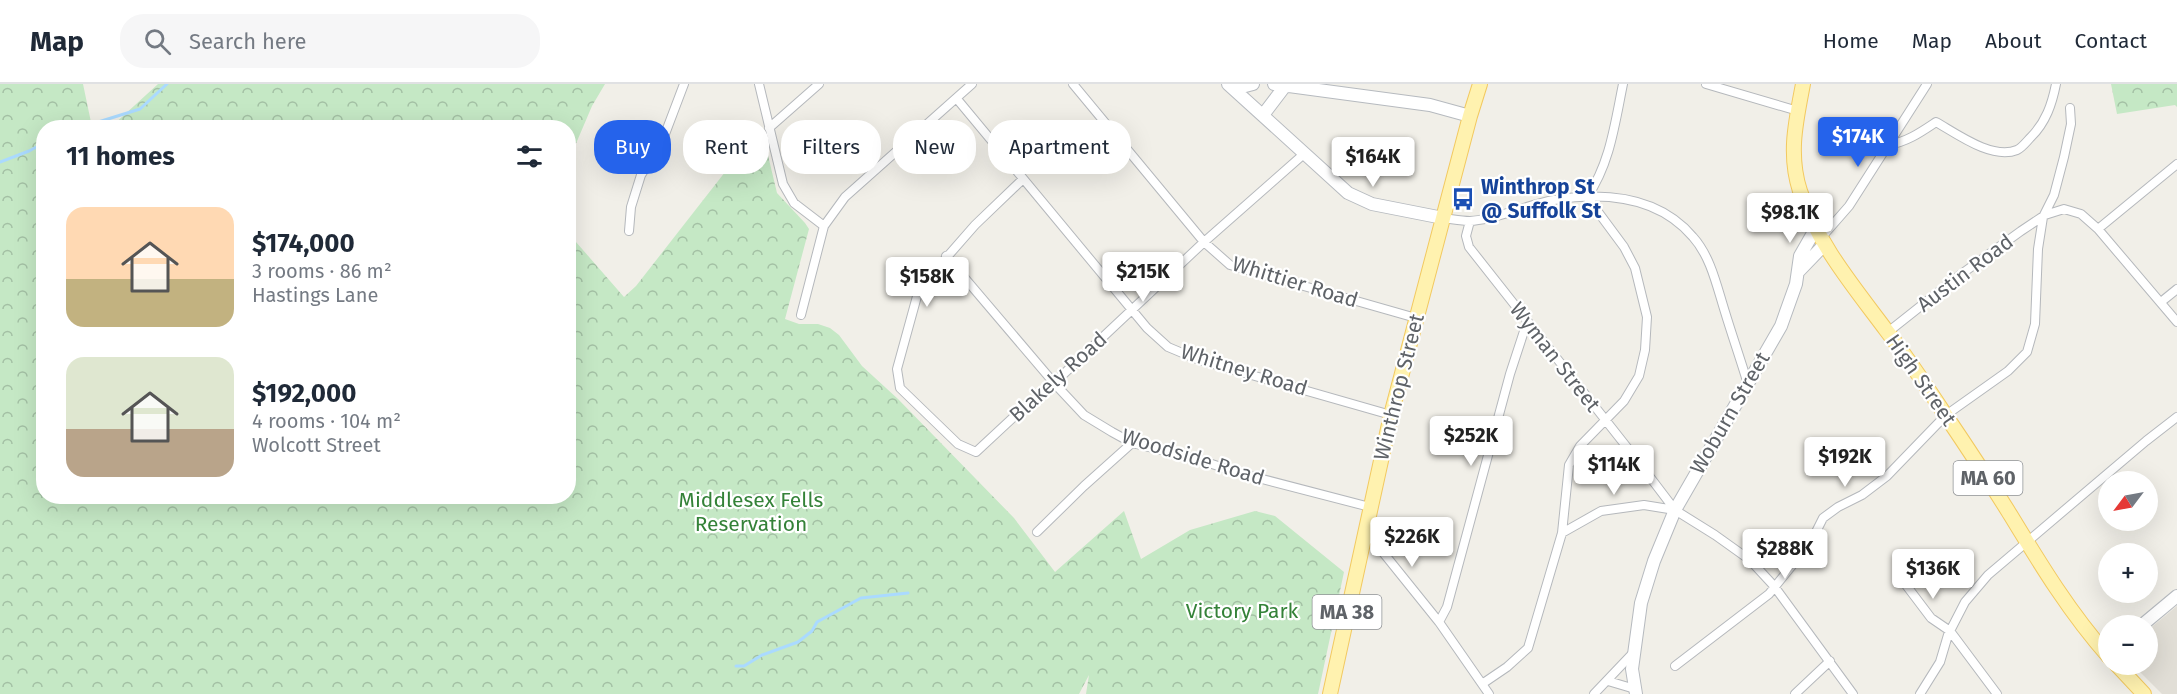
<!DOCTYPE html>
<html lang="en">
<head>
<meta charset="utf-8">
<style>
  body { margin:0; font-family:"Fira Sans",sans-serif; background:#f6f6f7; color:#1f2937; height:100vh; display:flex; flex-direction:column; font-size:22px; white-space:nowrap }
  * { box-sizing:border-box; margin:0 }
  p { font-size:20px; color:#747a83 }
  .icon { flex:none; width:33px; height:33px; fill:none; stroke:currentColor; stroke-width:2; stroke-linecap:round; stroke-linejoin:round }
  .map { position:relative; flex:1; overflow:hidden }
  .drawer { position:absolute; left:36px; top:36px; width:540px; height:384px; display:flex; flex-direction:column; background:#fff; border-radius:24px; box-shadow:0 6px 24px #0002 }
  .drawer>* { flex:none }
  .top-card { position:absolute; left:594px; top:36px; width:570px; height:54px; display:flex; gap:12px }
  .needle { width:39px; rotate:238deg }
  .controls { position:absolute; left:2098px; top:387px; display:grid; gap:12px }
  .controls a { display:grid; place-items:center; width:60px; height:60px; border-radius:50%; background:#fff; box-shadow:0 6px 24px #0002; font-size:30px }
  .price { position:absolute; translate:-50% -51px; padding:0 14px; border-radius:6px; background:#fff; color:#222; font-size:20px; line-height:39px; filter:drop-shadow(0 2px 3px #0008) }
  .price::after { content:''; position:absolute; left:50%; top:36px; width:18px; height:14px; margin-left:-9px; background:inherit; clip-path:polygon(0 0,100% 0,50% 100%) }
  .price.selected { background:#2563eb; color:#fff }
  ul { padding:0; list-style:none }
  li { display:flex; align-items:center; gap:18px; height:150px; padding:0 30px }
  li span { display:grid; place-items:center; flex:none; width:168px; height:120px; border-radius:18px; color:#555 }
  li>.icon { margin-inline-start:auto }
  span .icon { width:72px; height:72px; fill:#fffc; stroke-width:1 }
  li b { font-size:26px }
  h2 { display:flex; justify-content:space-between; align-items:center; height:72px; padding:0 30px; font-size:26px }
  .pill { padding:0 21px; border-radius:24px; background:#fff; box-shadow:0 6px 24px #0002; font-size:21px; line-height:54px }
  .pill.selected { background:#2563eb; color:#fff }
  header { display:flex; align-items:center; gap:36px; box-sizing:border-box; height:84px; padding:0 30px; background:#fff; border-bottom:2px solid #e0e1e3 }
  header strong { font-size:28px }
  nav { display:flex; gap:33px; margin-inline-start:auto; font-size:21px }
  .search { width:420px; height:54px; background:#f6f6f7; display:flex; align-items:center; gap:15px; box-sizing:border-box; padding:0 21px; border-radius:24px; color:#747a83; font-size:22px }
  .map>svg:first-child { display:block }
</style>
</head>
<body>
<header>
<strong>Map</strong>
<div class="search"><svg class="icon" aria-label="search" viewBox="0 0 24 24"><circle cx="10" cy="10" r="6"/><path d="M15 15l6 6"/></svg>Search here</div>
<nav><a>Home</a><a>Map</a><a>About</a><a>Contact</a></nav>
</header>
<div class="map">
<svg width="2177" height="610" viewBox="0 0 2177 610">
  <defs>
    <pattern id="park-crowns" width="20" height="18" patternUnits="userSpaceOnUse" patternTransform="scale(1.5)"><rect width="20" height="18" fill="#c5e8c5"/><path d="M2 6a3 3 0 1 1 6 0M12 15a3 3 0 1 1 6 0" fill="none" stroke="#a3c0a4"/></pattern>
  </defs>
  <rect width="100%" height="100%" fill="#f1efe8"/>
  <path fill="#e1ded6" d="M2177 522V610H2162L2133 581 2148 580V546Z"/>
  <path fill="url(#park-crowns)" d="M0 0H83L92 43 44 44V412H568L569 150 624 213 636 202 761 42 777 109 805 139 809 145 785 235 799 240H818L830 244 839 251 862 282 898 315 1014 434 1055 488 1124 427 1141 475 1190 446 1255 427 1275 432 1344 488 1318 610H1086L1089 591 1079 610H0Z
    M158 0H605L592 22 569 76 568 44 111 43Z
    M2111 0H2177V23L2175 21 2117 30Z"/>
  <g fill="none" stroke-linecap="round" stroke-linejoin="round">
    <path stroke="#aadaff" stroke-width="3" d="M79 44 140 25 167 0
      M0 78 29 67 44 59
      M736 582H744L762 571 798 558 812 547 817 538 861 514 908 509"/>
    <g stroke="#b5b8bc" stroke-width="10">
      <path id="street" d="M759 0 783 100 794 119 824 142
        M1073 0 1204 158 1230 181 1416 234
        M1706 0 1798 27
        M957 15 1147 244 1168 263 1199 276 1391 331
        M769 44 819 0
        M1888 61C1907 58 1921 48 1936 38 1957 50 1992 76 2017 66 2022 64 2027 57 2031 53 2046 38 2052 20 2056 0
        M1023 95 975 141 919 205 897 285 900 304 958 360 976 368 1018 329 1054 299 1204 158 1305 69
        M1443 134C1452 135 1461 137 1470 137 1495 136 1529 120 1554 116 1604 108 1658 112 1693 153 1711 173 1717 203 1725 228 1732 251 1740 274 1747 297
        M1470 137 1466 152 1469 163 1637 376 1675 426 1715 451 1750 476 1774 502 1853 610
        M2098 145 2177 80
        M629 147 631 123 641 91 662 58 684 0
        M1821 154 1849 122 1927 0
        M946 172 1054 299 1084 331 1112 348 1132 359 1190 373 1243 390 1370 423
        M2161 218 2177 205
        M801 231 824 142 845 113 972 0
        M1888 248 1960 191 2021 147 2045 131 2064 125 2081 130 2098 145 2177 238
        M1365 446 1439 538 1489 610
        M1037 448 1084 402 1132 359
        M1562 449 1601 427 1644 421 1675 426
        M1903 497 1931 534 1950 547 1997 610
        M1439 538 1447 523 1510 290 1527 238
        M1675 582 1769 510 1811 458 1823 434 1838 423 1862 411 1887 392 1946 331 2008 287 2027 268 2035 240 2038 165 2043 133 2054 111 2064 73 2071 40 2070 24
        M1608 597 1635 605
        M1482 600 1507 583 1528 564 1562 449 1569 381 1580 362 1624 317 1639 292 1645 266 1647 233 1635 184 1624 163 1587 113C1610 80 1615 39 1623 0
        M1594 610 1634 568
        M1795 610 1830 577
        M1920 610 1940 578 1948 551 1965 518 1988 491 2146 357 2177 333"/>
    </g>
    <g stroke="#b6babf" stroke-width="14">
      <path id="secondary" d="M1228 0 1348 109 1372 120 1443 134
        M1274 0 1430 21 1470 32
        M1234 5 1253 0
        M1263 31 1285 2
        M1799 187 1825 160
        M2141 542 2177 512
        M1636 610 1632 585 1641 519 1654 477 1675 426 1781 242 1796 200 1800 172 1816 144"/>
    </g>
    <g stroke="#f2c960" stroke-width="16">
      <path id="primary" d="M1803 0C1796 37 1788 70 1800 107 1817 159 1854 203 1886 246 1907 273 1927 303 1946 332 1967 363 1988 395 2008 427 2039 478 2069 528 2109 573
        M2116 580 2144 610
        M1330 610 1391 331 1470 32 1480 0"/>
    </g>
    <use href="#street" stroke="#fff" stroke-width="8"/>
    <use href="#secondary" stroke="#fff" stroke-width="12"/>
    <use href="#primary" stroke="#fff2af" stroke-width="14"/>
  </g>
  <defs>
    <g id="bus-bare" transform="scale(1.8)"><path d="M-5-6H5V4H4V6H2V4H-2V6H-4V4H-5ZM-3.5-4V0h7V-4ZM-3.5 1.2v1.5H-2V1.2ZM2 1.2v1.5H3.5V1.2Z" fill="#1a4fb4" stroke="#fff" stroke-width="2.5" paint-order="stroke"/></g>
  </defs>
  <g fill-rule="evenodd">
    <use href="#bus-bare" x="1463" y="115"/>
  </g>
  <g text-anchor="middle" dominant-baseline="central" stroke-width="4.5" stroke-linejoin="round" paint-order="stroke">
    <g fill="#fff" stroke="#8f9295" stroke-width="1.5">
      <rect x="1953.5" y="377" width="69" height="34" rx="4.5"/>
      <rect x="1312.5" y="511" width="69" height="34" rx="4.5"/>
    </g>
    <g font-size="20" font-weight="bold" fill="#5f6368">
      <text x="1988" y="394">MA 60</text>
      <text x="1347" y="528">MA 38</text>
    </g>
    <g font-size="21" font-weight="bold" fill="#164399" stroke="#fff" text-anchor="start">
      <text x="1481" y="103">Winthrop St<tspan x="1481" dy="24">@ Suffolk St</tspan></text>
    </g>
    <g font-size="21" fill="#5f6368" stroke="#fff">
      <text transform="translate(1965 189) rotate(-37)">Austin Road</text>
      <text transform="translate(1295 198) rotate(17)">Whittier Road</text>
      <text transform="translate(1555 273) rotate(52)">Wyman Street</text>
      <text transform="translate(1244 286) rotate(17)">Whitney Road</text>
      <text transform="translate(1058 293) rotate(-42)">Blakely Road</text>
      <text transform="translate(1921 296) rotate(55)">High Street</text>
      <text transform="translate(1399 303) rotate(-76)">Winthrop Street</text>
      <text transform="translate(1730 329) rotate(-60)">Woburn Street</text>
      <text transform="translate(1193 373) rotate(17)">Woodside Road</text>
    </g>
    <g font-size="21" fill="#348238" stroke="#fff">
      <text x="751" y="416">Middlesex Fells<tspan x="751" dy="24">Reservation</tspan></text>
      <text x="1242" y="527">Victory Park</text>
    </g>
  </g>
</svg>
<div class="controls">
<a><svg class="needle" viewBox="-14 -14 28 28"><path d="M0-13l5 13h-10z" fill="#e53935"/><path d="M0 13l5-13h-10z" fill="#747a83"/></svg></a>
<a>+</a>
<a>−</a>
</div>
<b class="price selected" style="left:1858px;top:84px">$174K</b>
<b class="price" style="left:1373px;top:104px">$164K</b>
<b class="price" style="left:1790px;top:160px">$98.1K</b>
<b class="price" style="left:1143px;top:219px">$215K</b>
<b class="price" style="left:927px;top:224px">$158K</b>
<b class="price" style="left:1471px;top:383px">$252K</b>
<b class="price" style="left:1845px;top:404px">$192K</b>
<b class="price" style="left:1614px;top:412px">$114K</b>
<b class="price" style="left:1412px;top:484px">$226K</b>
<b class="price" style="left:1785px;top:496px">$288K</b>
<b class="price" style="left:1933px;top:516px">$136K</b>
<div class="top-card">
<a class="pill selected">Buy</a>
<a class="pill">Rent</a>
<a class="pill">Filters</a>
<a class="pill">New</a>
<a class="pill">Apartment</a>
</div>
<section class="drawer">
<h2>11 homes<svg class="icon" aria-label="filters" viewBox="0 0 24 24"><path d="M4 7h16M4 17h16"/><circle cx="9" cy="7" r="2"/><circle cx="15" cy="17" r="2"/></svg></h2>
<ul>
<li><span style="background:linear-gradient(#ffd9b3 60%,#c2b280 0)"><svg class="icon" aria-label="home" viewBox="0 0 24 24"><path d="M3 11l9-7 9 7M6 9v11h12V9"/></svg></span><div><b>$174,000</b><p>3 rooms · 86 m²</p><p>Hastings Lane</p></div></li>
<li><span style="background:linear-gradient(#dfe7d0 60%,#b9a48a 0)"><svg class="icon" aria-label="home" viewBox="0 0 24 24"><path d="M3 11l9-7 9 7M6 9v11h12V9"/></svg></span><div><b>$192,000</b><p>4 rooms · 104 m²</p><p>Wolcott Street</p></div></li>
</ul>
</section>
</div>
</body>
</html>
